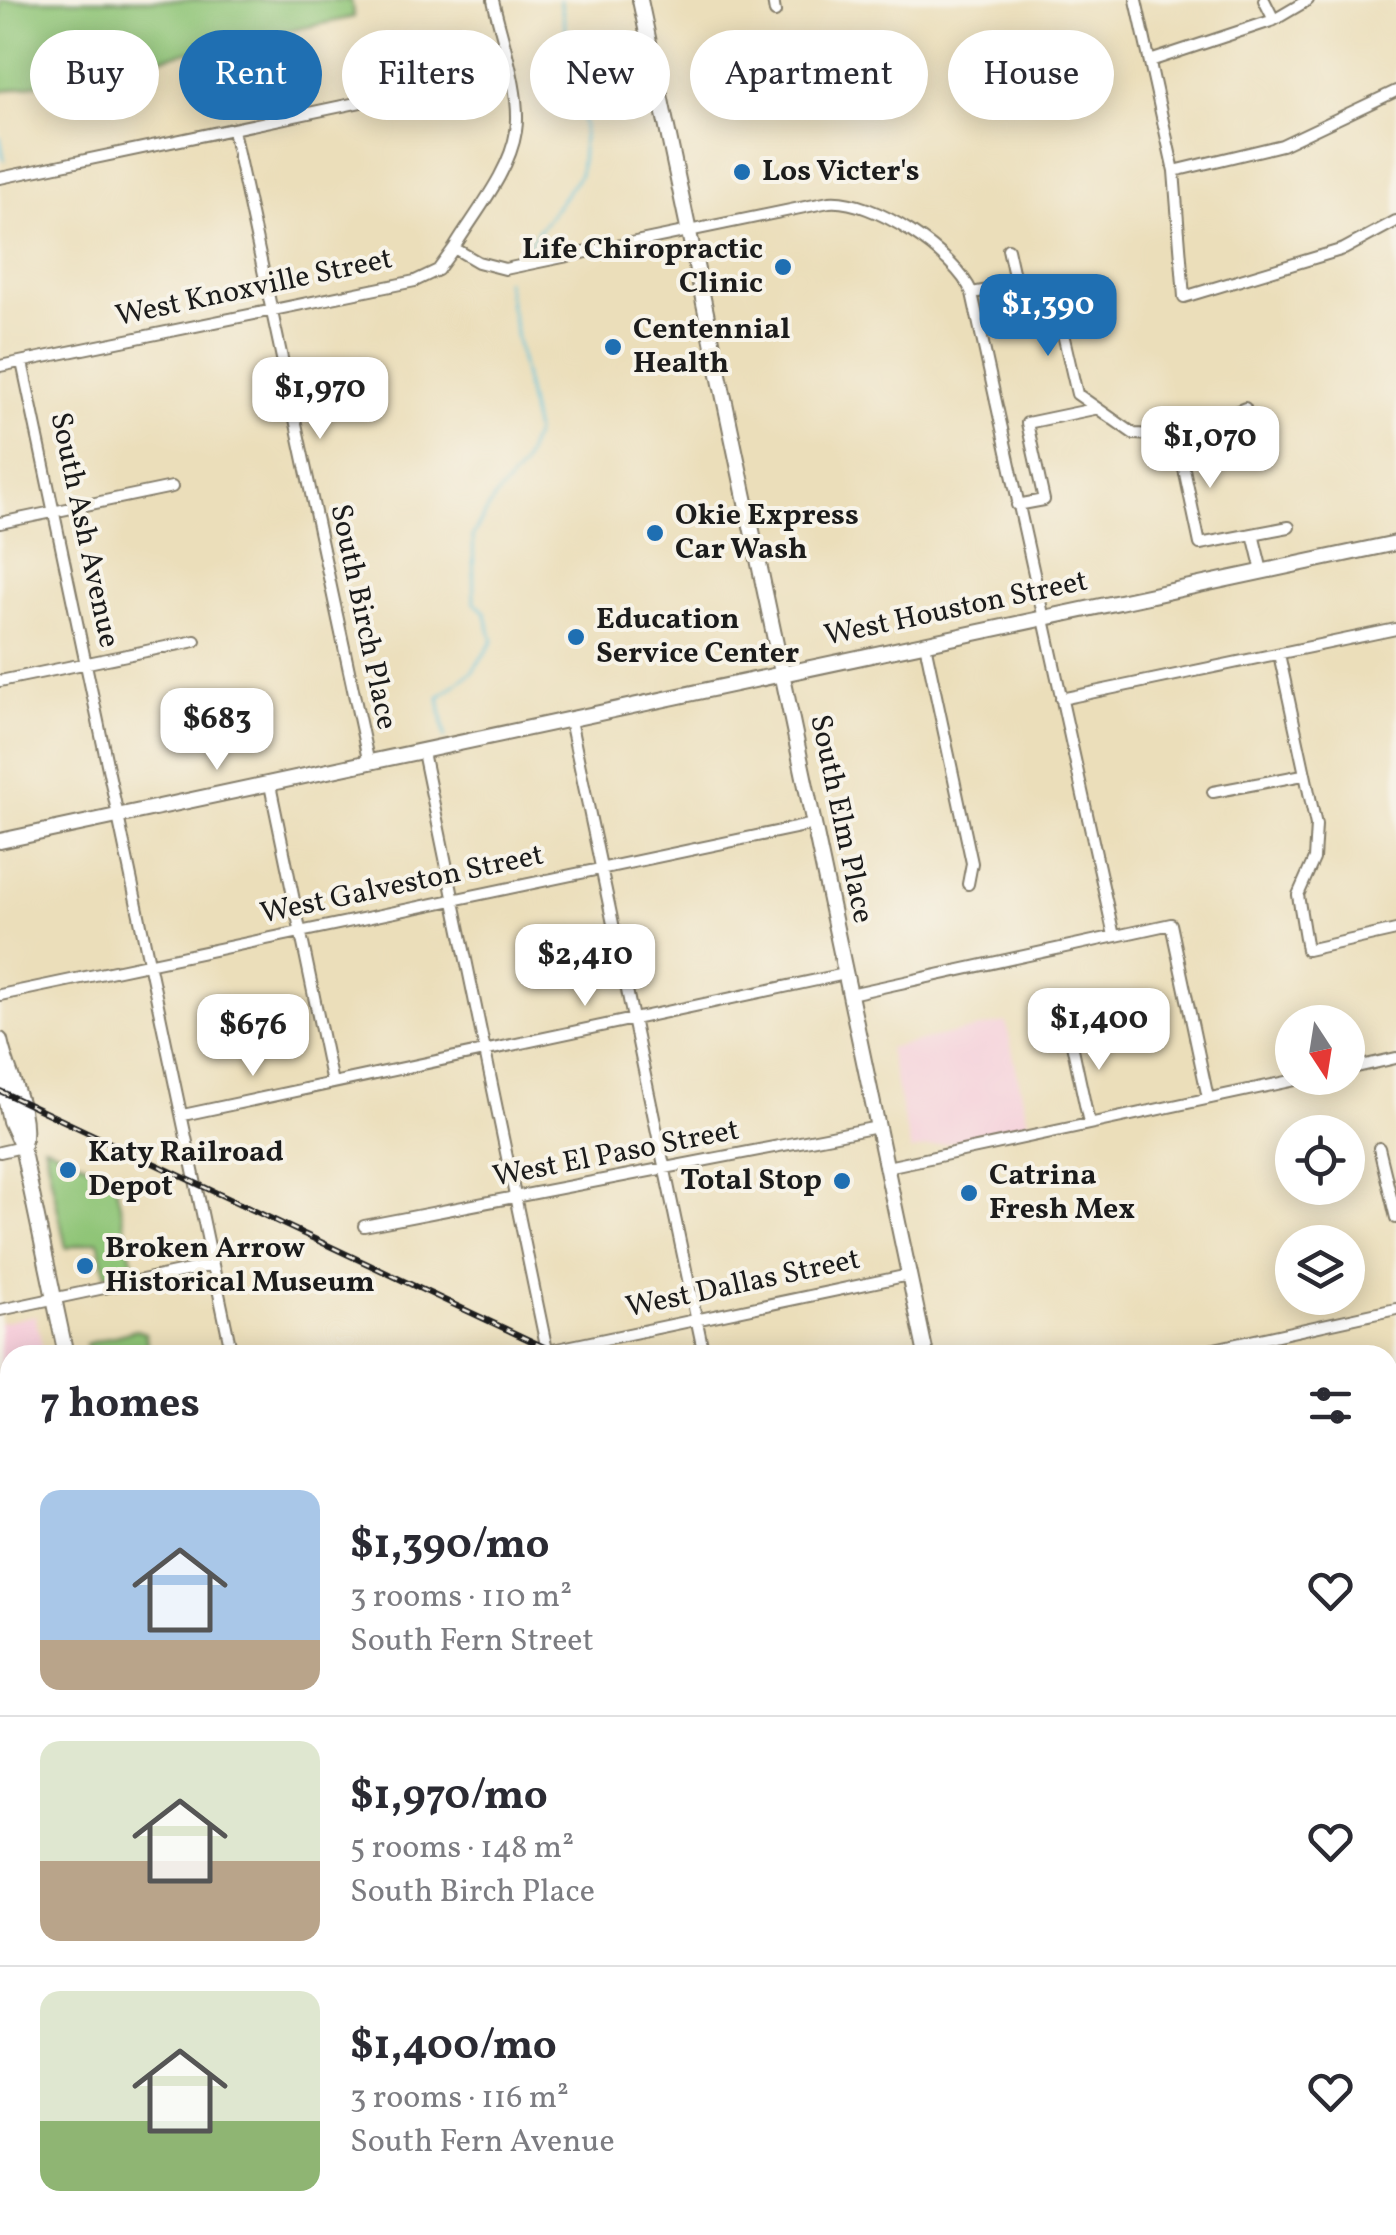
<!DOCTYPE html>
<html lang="en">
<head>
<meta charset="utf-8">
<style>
  body { margin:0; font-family:Vollkorn,serif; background:#f7f7f7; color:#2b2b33; height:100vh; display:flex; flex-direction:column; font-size:38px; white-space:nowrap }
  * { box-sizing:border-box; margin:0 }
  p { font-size:32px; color:#7c7c81 }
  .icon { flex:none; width:55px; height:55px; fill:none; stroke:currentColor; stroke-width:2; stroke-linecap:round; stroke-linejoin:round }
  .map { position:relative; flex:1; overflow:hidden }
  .sheet { position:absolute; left:0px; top:1345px; width:1398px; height:890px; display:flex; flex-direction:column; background:#fff; border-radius:30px 30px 0 0; box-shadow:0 5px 25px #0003 }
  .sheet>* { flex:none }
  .hud { position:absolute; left:30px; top:30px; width:1338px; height:90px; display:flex; gap:20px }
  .needle { width:65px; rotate:168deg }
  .fabs { position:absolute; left:1275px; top:1005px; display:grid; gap:20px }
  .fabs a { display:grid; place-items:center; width:90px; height:90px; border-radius:50%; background:#fff; box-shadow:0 5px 25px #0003; font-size:50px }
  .price { position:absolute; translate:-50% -85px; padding:0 22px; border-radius:20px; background:#fff; color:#222; font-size:32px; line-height:65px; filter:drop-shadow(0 2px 5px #0008) }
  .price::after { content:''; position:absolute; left:50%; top:60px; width:30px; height:22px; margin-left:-15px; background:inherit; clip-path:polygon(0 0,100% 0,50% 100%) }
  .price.current { background:#1f6fb2; color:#fff }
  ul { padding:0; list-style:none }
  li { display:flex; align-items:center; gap:30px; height:250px; padding:0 40px }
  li+li { border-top:2px solid #e1e1e2 }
  li span { display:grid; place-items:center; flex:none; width:280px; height:200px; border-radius:20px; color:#555 }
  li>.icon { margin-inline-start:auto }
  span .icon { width:120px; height:120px; fill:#fffc; stroke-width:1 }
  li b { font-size:42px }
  h2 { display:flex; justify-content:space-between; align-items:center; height:120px; padding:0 40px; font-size:42px }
  .chip { padding:0 35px; border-radius:45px; background:#fff; box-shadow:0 5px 25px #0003; font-size:35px; line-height:90px }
  .chip.current { background:#1f6fb2; color:#fff }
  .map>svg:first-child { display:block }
</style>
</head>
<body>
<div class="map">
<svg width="1396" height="2235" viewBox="0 0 1396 2235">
  <rect width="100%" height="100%" fill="#f7f3e8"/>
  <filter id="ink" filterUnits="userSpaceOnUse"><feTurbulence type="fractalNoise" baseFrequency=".01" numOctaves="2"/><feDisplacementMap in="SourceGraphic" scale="20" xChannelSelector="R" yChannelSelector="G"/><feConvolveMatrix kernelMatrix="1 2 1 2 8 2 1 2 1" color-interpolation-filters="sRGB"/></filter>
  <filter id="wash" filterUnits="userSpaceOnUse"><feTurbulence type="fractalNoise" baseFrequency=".0048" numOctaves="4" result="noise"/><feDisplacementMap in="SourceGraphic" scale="40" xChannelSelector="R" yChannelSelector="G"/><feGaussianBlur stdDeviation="2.25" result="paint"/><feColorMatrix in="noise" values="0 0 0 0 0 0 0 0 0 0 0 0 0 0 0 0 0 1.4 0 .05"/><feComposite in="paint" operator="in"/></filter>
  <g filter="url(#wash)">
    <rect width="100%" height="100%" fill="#ebdeba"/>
    <path fill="#f5cfda" d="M1006 1022 1029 1126 911 1151 888 1048Z
      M35 1315 44 1355H10V1449L0 1433V1323Z"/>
    <path fill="#8ec476" stroke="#557049" stroke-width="2.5" d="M0 0H351L354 17 0 92Z
      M44 1145 114 1177 134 1269 106 1275 98 1241 66 1248Z
      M136 1330 145 1333 150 1355H88L86 1344Z
      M1396 2157V2235H1303L1301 2225H1388V2159Z"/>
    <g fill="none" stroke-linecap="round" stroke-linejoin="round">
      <path stroke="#5cc1da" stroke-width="2.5" d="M0 137 4 160
        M521 255 580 174 584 126 560 0
        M445 737 439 697 473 671 493 641 485 612 474 602 473 535 494 499 522 467 535 433 506 281
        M1388 1665 1396 1667
        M896 2225 914 2235
        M1073 2225 1074 2235
        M447 2235 459 2225"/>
    </g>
  </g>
  <g filter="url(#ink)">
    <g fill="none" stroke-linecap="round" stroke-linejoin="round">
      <g stroke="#847d6b" stroke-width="14">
        <path id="minor" d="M773 0 775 12
          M1136 0 1174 171 1184 297 1344 249 1396 221
          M1264 0 1274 20
          M1150 61 1274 20 1308 0
          M233 130 369 764
          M1174 171 1282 145 1396 91
          M0 178 508 71
          M454 248C475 213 510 172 516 131 522 95 501 36 493 0
          M1008 249 1016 285
          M972 293 1016 285 1054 295 1077 394 1134 434 1177 436
          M22 362 232 1355
          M0 366 415 281 438 270 454 248 478 262 505 269 829 202C872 198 956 254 972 293L1114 936
          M1245 408 1177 436 1200 544 1289 527
          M1017 505 1044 500 1027 423 1094 409
          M0 523 172 487
          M1253 534 1262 571
          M925 644 972 863 968 884
          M1279 654 1316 825 1314 859 1298 895 1307 950 1396 930
          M0 681 195 641
          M1061 699 1396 629
          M570 720 704 1355
          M423 752 548 1355
          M270 785 332 1083
          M1213 792 1303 775
          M850 994 1171 924 1208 1098
          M0 995 814 824
          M1069 1030 1089 1123
          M1348 1069 1396 1058
          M183 1115 845 974
          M1379 1148 1396 1218
          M0 1152 22 1147
          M887 1167 1305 1078
          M364 1226 878 1127
          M0 1310 213 1265
          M529 1355 909 1275
          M1187 1355 1396 1309
          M0 1466 10 1464
          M0 1628 10 1626
          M0 1794 10 1792
          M0 1833 10 1876
          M0 1955 10 1952
          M1388 1967 1396 1965
          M0 2112 10 2110
          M1388 2133 1396 2132
          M82 2225 84 2235
          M415 2225 417 2235
          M573 2225 575 2235
          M730 2225 732 2235
          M885 2225 887 2235
          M1041 2225 1043 2235
          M162 2235 208 2225"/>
      </g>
      <g stroke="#847d6b" stroke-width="18">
        <path id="major" d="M640 0 926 1355
          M0 841 1396 543
          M0 1040C7 1076 30 1107 23 1145
          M0 1073 10 1121 22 1147 66 1355
          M249 2225 251 2235
          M1109 2225 1111 2235"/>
      </g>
      <use href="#minor" stroke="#fff" stroke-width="10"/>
      <use href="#major" stroke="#fff" stroke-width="14"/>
      <g stroke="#1c1c1c" stroke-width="6">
        <path id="rail" d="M0 1091 561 1355
          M1388 1744 1396 1748"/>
      </g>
      <use href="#rail" stroke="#f7f3e8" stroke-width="2.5" stroke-dasharray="8" stroke-linecap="butt"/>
    </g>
  </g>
  <g fill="#1f6fb2" stroke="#f7f3e8" stroke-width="4">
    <circle cx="742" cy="172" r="10"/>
    <circle cx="783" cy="267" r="10"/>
    <circle cx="613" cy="347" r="10"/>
    <circle cx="655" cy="533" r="10"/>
    <circle cx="576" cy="637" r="10"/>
    <circle cx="68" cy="1170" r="10"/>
    <circle cx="842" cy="1181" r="10"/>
    <circle cx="969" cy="1193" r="10"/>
    <circle cx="85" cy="1266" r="10"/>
  </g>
  <g text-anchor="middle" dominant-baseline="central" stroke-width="8" stroke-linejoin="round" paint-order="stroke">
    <g font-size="30" font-weight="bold" fill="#1c1c1c" stroke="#f7f3e8" text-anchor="start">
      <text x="762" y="172">Los Victer's</text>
      <text x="763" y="250" text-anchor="end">Life Chiropractic<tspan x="763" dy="34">Clinic</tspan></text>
      <text x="633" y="330">Centennial<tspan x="633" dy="34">Health</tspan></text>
      <text x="675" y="516">Okie Express<tspan x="675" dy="34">Car Wash</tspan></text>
      <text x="596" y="620">Education<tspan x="596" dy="34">Service Center</tspan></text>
      <text x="88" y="1153">Katy Railroad<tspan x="88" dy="34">Depot</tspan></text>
      <text x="989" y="1176">Catrina<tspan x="989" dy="34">Fresh Mex</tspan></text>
      <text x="822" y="1181" text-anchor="end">Total Stop</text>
      <text x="105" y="1249">Broken Arrow<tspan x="105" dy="34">Historical Museum</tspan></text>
    </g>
    <g font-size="30" fill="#1c1c1c" stroke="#f7f3e8">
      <text transform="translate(254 288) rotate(-12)">West Knoxville Street</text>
      <text transform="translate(84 530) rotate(78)">South Ash Avenue</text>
      <text transform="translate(956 609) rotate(-12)">West Houston Street</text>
      <text transform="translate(363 617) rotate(78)">South Birch Place</text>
      <text transform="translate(841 819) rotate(78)">South Elm Place</text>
      <text transform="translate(402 885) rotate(-12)">West Galveston Street</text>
      <text transform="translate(616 1154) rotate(-11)">West El Paso Street</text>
      <text transform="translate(743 1284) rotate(-12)">West Dallas Street</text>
    </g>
  </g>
</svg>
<div class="fabs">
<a><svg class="needle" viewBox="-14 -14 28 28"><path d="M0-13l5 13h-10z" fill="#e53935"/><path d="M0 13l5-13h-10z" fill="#7c7c81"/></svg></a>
<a><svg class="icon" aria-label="locate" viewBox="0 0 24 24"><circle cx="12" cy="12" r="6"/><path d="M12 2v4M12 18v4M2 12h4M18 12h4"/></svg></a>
<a><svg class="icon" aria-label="layers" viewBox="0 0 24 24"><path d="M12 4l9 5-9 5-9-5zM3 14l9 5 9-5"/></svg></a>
</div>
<b class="price current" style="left:1048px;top:359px">$1,390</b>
<b class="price" style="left:320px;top:442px">$1,970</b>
<b class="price" style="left:1210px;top:491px">$1,070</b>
<b class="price" style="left:217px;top:773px">$683</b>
<b class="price" style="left:585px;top:1009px">$2,410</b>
<b class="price" style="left:1099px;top:1073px">$1,400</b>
<b class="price" style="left:253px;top:1079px">$676</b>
<div class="hud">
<a class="chip">Buy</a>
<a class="chip current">Rent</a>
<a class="chip">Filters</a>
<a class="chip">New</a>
<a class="chip">Apartment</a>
<a class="chip">House</a>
</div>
<section class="sheet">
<h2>7 homes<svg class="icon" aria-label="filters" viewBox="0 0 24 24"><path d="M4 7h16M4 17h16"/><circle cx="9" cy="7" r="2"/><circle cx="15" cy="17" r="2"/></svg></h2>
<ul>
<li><span style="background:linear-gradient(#a9c7e8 75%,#b9a48a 0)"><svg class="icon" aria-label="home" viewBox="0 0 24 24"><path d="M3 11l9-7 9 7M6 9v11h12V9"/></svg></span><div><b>$1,390/mo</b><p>3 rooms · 110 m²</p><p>South Fern Street</p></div><svg class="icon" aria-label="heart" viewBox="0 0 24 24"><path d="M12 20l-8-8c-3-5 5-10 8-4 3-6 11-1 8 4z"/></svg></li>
<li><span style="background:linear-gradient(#dfe7d0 60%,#b9a48a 0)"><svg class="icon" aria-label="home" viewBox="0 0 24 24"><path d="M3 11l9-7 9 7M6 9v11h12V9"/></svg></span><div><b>$1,970/mo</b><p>5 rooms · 148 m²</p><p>South Birch Place</p></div><svg class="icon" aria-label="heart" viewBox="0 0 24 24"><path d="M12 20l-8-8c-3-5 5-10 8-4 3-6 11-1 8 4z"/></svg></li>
<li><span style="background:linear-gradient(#dfe7d0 65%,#8fb573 0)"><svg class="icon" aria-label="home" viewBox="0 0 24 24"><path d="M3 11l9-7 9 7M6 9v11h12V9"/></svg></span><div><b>$1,400/mo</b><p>3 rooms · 116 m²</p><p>South Fern Avenue</p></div><svg class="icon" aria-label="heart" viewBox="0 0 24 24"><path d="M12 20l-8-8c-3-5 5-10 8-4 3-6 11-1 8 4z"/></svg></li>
</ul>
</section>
</div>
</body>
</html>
